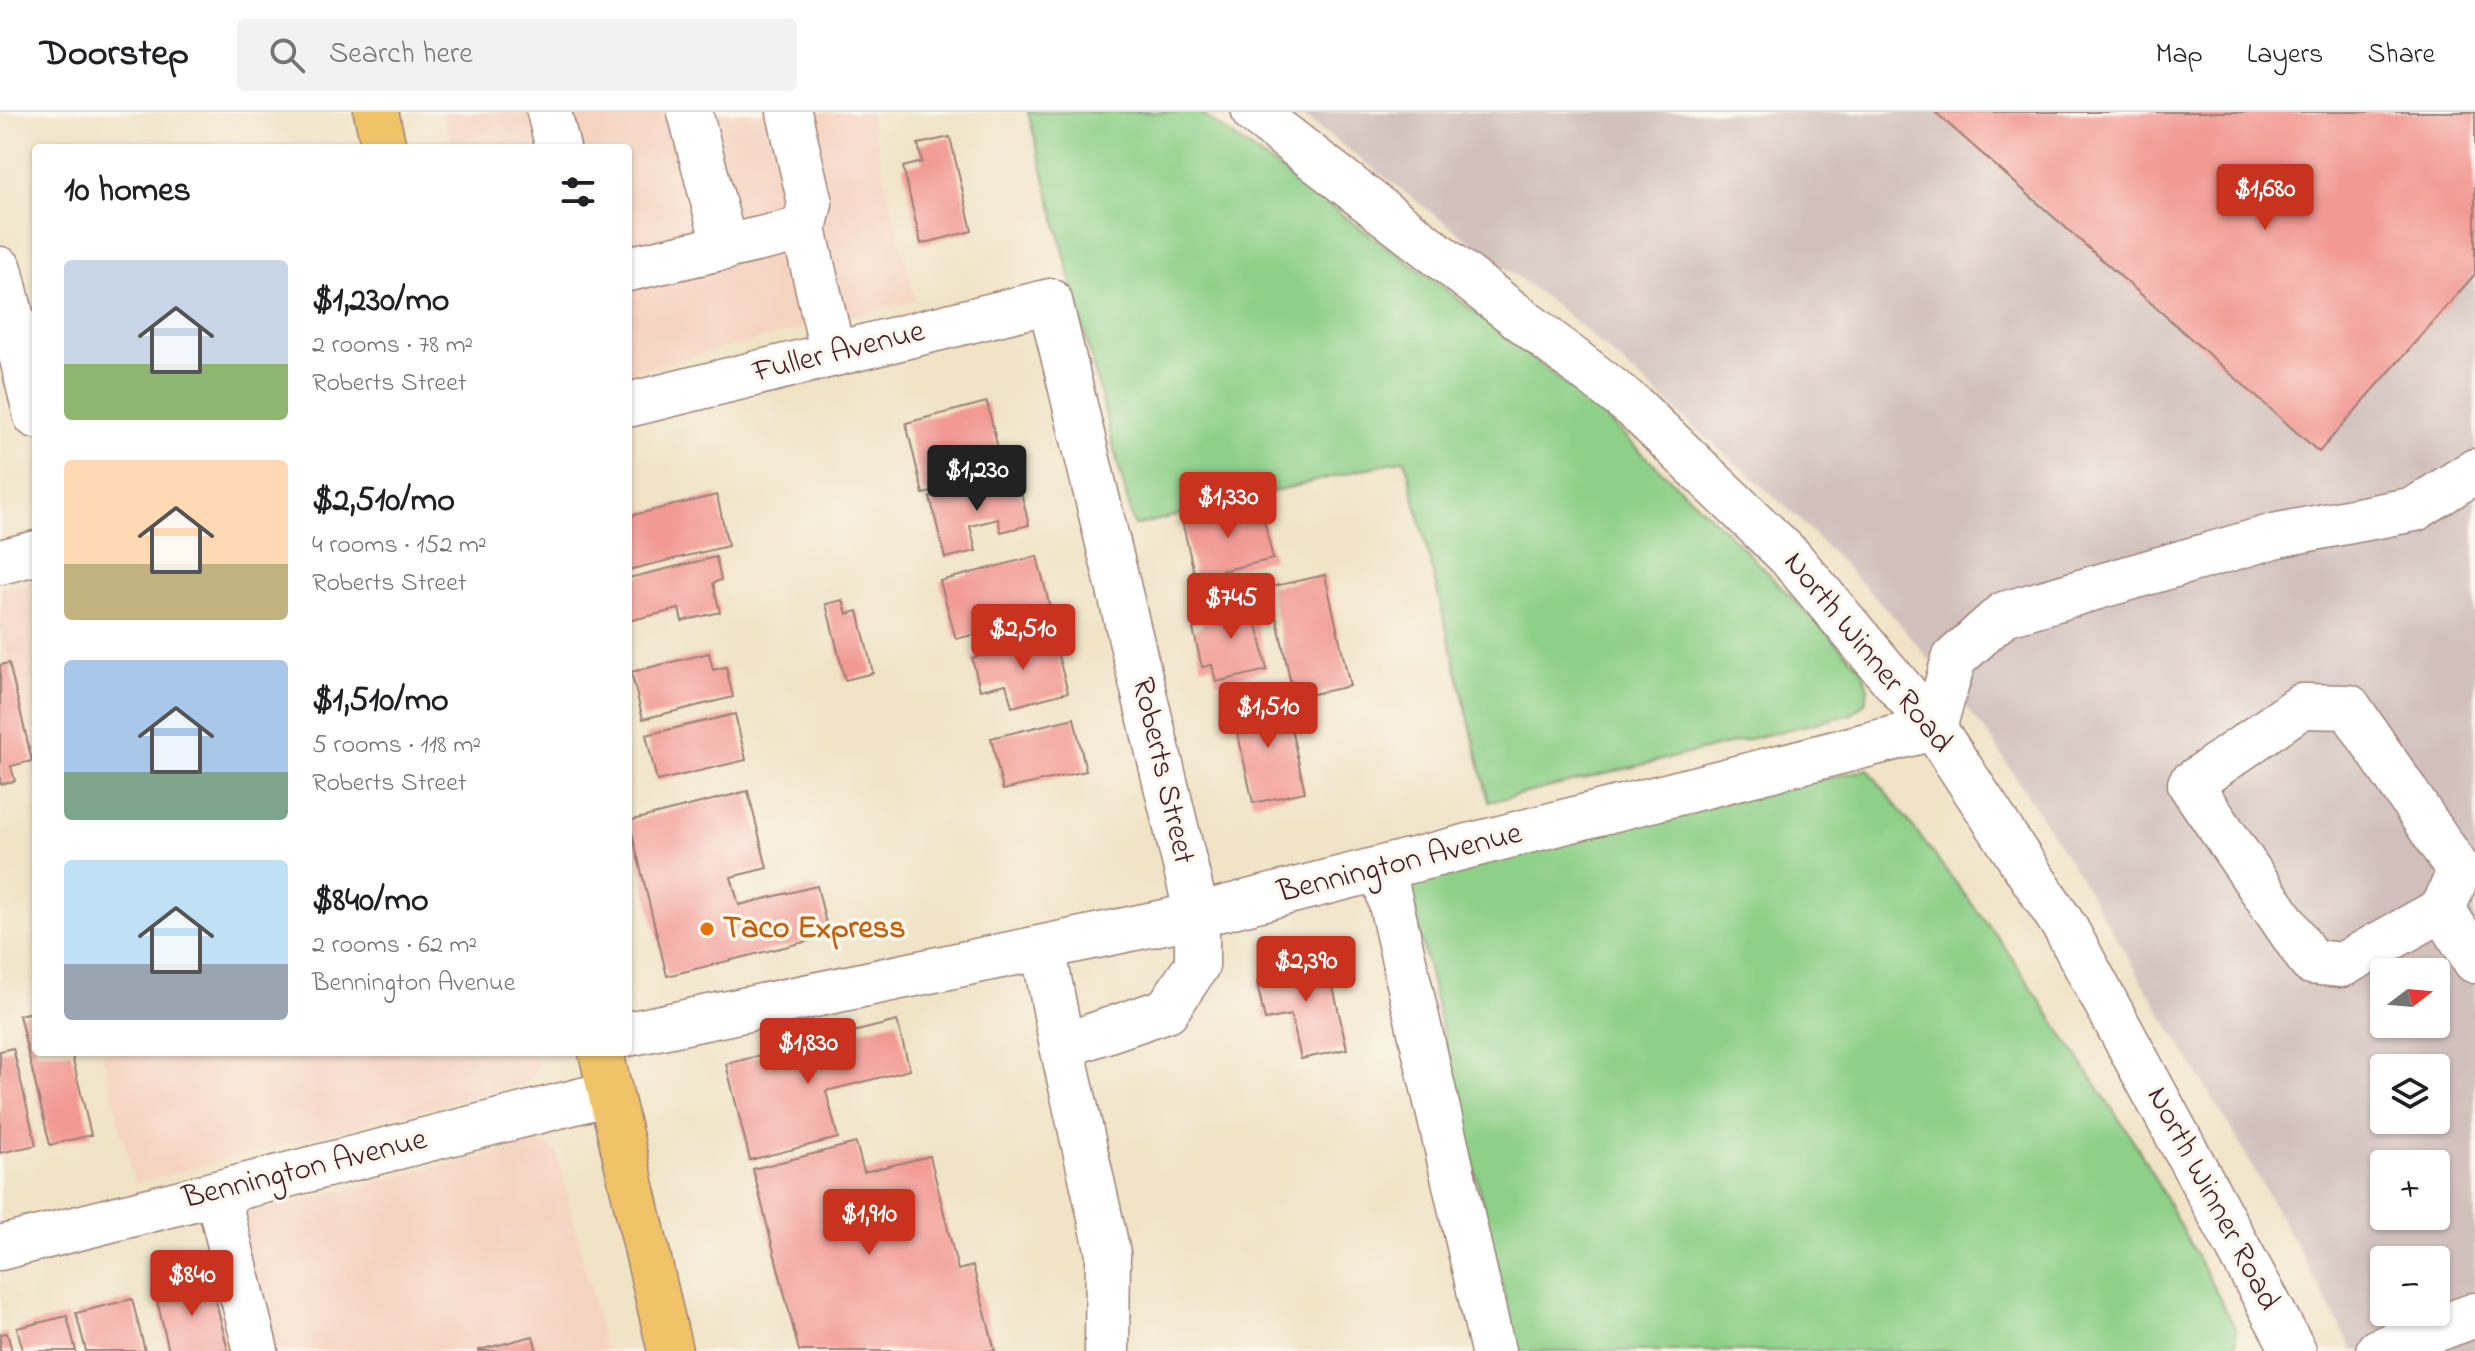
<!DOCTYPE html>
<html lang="en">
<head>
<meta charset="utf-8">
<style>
  body { margin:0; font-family:"Indie Flower",sans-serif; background:#f2f2f2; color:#202124; height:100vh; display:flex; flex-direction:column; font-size:30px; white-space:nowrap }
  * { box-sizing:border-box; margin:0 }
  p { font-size:26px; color:#757577 }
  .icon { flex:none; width:44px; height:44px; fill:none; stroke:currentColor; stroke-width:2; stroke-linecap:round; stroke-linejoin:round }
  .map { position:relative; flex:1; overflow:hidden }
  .side { position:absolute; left:32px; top:32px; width:600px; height:912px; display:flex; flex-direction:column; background:#fff; border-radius:8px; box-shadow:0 2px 6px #0004 }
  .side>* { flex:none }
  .needle { width:52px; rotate:74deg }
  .controls { position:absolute; left:2370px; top:846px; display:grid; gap:16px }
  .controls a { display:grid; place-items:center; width:80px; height:80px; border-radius:8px; background:#fff; box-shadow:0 2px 6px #0004; font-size:40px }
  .price { position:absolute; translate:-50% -68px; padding:0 18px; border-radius:8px; background:#c8321e; color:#fff; font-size:26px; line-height:52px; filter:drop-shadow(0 2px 4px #0008) }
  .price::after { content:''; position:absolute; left:50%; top:48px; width:24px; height:18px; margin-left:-12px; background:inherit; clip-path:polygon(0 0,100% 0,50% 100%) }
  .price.current { background:#222; color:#fff }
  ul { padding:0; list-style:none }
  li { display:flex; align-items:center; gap:24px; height:200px; padding:0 32px }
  li span { display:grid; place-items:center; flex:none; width:224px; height:160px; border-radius:8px; color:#555 }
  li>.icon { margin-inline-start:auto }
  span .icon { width:96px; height:96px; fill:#fffc; stroke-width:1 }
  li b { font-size:34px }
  h2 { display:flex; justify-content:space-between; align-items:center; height:96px; padding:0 32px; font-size:34px }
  header { display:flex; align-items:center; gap:48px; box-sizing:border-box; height:112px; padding:0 40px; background:#fff; border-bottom:2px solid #e0e0e0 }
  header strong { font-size:38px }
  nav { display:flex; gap:44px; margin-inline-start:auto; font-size:28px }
  .search { width:560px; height:72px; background:#f2f2f2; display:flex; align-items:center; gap:20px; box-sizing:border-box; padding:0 28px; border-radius:8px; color:#757577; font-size:30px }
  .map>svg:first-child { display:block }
</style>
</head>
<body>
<header>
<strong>Doorstep</strong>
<div class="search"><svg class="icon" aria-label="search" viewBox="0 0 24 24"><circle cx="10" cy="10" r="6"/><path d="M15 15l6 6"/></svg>Search here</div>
<nav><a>Map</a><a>Layers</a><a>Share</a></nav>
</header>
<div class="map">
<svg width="2475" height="1239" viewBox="0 0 2475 1239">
  <rect width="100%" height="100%" fill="#fbf7ec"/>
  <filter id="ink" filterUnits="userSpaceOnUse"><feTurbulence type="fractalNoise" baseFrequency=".0125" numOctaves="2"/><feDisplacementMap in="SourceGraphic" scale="16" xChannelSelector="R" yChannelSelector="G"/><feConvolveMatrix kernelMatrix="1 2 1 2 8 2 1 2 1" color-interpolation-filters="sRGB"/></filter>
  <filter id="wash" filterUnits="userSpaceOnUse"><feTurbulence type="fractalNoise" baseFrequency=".006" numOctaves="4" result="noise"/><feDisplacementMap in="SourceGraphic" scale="32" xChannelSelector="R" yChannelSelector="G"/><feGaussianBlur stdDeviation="1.8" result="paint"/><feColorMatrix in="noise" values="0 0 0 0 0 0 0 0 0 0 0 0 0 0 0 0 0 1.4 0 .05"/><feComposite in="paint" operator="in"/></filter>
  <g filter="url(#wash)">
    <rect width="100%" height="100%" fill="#f0e3c6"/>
    <path fill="#f5d3c1" d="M443 0H869L915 188 628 261V36H452Z
      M36 468V665L0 516V477Z
      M102 940H535L539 953 526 971 134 1071Z
      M538 1030 557 1040 605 1239H241L210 1111Z"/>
    <path fill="#d1c0bc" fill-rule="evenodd" d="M1298 0H2475V1239H2354L2237 1027 2079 764 1990 625 1898 509 1797 405 1563 199ZM2384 860H2436V912H2384ZM2384 956H2436V1008H2384ZM2384 1052H2436V1104H2384ZM2384 1148H2436V1200H2384Z"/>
    <path fill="#8ed088" stroke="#6c785a" stroke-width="2" d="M1028 0H1199L1443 175 1591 293 1731 424 1862 557 1868 576 1865 591 1852 602 1489 690 1405 347 1134 414Z
      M1868 657 2002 831 2137 1034 2236 1217V1231L2227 1239H1517L1411 784 1412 770 1421 761Z"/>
    <g id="blocks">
      <path fill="#f29993" d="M1935 0H2475V162L2319 340Z
        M950 25 972 119 921 132 903 55 922 50 918 32Z
        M987 290 1004 362 923 382 906 311Z
        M1017 364 1029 413 1001 420 998 407 970 414 976 439 945 446 930 385Z
        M717 383 728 434 628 458V404Z
        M1260 391 1273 447 1195 465 1182 409Z
        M1037 444 1052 503 956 527 940 469Z
        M716 445 721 468 713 471 720 500 682 509 679 497 628 509V466Z
        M1325 463 1350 574 1294 586 1270 475Z
        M843 488 847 502 858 499 873 561 845 568 826 492Z
        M1252 488 1267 558 1216 570 1212 553 1202 555 1193 517 1203 514 1200 500Z
        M1053 525 1068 580 1012 595 1006 572 980 578 972 546Z
        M709 541 713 558 726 555 733 585 643 607 631 560Z
        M9 551 32 649 11 654 15 669 0 672V553Z
        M1284 584 1305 680 1253 691 1232 595Z
        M735 602 746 648 657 669 646 623Z
        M1074 606 1086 659 1003 678 991 626Z
        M748 679 767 756 731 765 739 793 817 774 829 824 667 864 629 709Z
        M1325 839 1347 937 1301 947 1291 903 1265 908 1257 871 1285 864 1282 849Z
        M36 899V940H71L91 1023 50 1033 19 903Z
        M897 909 910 958 826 979 838 1026 750 1048 726 952Z
        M13 936 36 1033 0 1041V939Z
        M856 1031 864 1060 930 1044 958 1158 973 1154 995 1239H799L753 1057Z
        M210 1165 228 1239H169L155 1180Z
        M132 1187 145 1239H86L76 1201Z
        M67 1204 76 1239H23L17 1216Z
        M7 1221 12 1239H0V1222Z
        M533 1224 537 1239H479V1238Z"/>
    </g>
  </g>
  <g filter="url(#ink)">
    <use href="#blocks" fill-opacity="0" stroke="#9d8178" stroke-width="2"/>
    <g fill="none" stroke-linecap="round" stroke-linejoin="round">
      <g stroke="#9d8178" stroke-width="47">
        <path id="minor" d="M549 0 558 36
          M690 0 725 136
          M789 0 810 91 804 117 833 242
          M1254 0 1633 294 1789 444 1934 616 2066 817 2294 1239
          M0 157 36 304
          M628 157 804 117
          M628 293 1050 189 1197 803V853L1167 898 1062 934 1043 835
          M0 450 36 441
          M2302 594 2349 595 2459 759 2443 797 2342 853 2311 850 2190 672Z
          M1383 757 1493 1239
          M2443 797 2475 849
          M628 922 1197 803 1934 616 1954 547 2004 502 2278 423 2415 397 2475 359
          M1062 934 1108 1141 1107 1239
          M217 1081 256 1239
          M0 1136 610 981
          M2378 1239 2475 1203"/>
      </g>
      <g stroke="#9d8178" stroke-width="47">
        <path id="major" d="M376 0 384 36
          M601 940 670 1239"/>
      </g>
      <use href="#minor" stroke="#fff" stroke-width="44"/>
      <use href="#major" stroke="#f1c369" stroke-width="44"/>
    </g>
  </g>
  <circle fill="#e8710a" stroke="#fbf7ec" stroke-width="3" cx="707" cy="817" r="8"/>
  <g text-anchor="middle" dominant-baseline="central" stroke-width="7" stroke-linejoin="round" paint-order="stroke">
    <g font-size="32" fill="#4a1f2b" stroke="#fbf7ec">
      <text transform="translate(839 241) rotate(-14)">Fuller Avenue</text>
      <text transform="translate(1867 541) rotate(51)">North Winner Road</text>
      <text transform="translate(1162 659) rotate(77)">Roberts Street</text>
      <text transform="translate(1400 752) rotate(-14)">Bennington Avenue</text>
      <text transform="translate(305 1058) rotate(-14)">Bennington Avenue</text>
      <text transform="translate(2212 1087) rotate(62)">North Winner Road</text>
    </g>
    <g font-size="32" font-weight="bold" fill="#c56008" stroke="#fbf7ec" text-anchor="start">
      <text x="723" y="817">Taco Express</text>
    </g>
  </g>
</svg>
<div class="controls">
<a><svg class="needle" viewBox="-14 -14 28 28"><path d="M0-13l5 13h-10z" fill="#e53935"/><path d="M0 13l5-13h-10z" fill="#757577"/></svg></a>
<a><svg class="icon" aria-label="layers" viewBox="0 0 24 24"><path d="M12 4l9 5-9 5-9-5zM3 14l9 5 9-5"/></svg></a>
<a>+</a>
<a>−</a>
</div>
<b class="price" style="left:2265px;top:120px">$1,680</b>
<b class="price current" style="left:977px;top:401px">$1,230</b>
<b class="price" style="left:1228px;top:428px">$1,330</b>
<b class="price" style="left:1231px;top:529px">$745</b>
<b class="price" style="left:1023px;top:560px">$2,510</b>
<b class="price" style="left:1268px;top:638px">$1,510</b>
<b class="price" style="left:1306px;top:892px">$2,390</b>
<b class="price" style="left:808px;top:974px">$1,830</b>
<b class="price" style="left:869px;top:1145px">$1,910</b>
<b class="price" style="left:192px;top:1206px">$840</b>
<section class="side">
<h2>10 homes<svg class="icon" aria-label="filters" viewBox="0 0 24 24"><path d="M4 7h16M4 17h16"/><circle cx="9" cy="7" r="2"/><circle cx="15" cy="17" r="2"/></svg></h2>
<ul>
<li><span style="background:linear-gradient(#c9d6e8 65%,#8fb573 0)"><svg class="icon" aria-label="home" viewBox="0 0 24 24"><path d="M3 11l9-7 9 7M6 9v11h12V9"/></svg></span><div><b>$1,230/mo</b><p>2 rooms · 78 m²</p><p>Roberts Street</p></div></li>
<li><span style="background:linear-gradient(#ffd9b3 65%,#c2b280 0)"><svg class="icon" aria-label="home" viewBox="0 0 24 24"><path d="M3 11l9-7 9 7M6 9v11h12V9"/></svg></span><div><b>$2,510/mo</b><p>4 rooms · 152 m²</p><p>Roberts Street</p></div></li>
<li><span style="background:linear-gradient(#a9c7e8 70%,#7fa58c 0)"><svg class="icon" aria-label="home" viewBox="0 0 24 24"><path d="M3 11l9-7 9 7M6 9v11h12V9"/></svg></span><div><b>$1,510/mo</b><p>5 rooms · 118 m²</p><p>Roberts Street</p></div></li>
<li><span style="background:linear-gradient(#bfe0f5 65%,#9aa5b1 0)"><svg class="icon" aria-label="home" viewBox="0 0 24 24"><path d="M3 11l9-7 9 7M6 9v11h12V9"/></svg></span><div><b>$840/mo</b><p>2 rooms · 62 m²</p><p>Bennington Avenue</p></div></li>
</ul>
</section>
</div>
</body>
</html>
